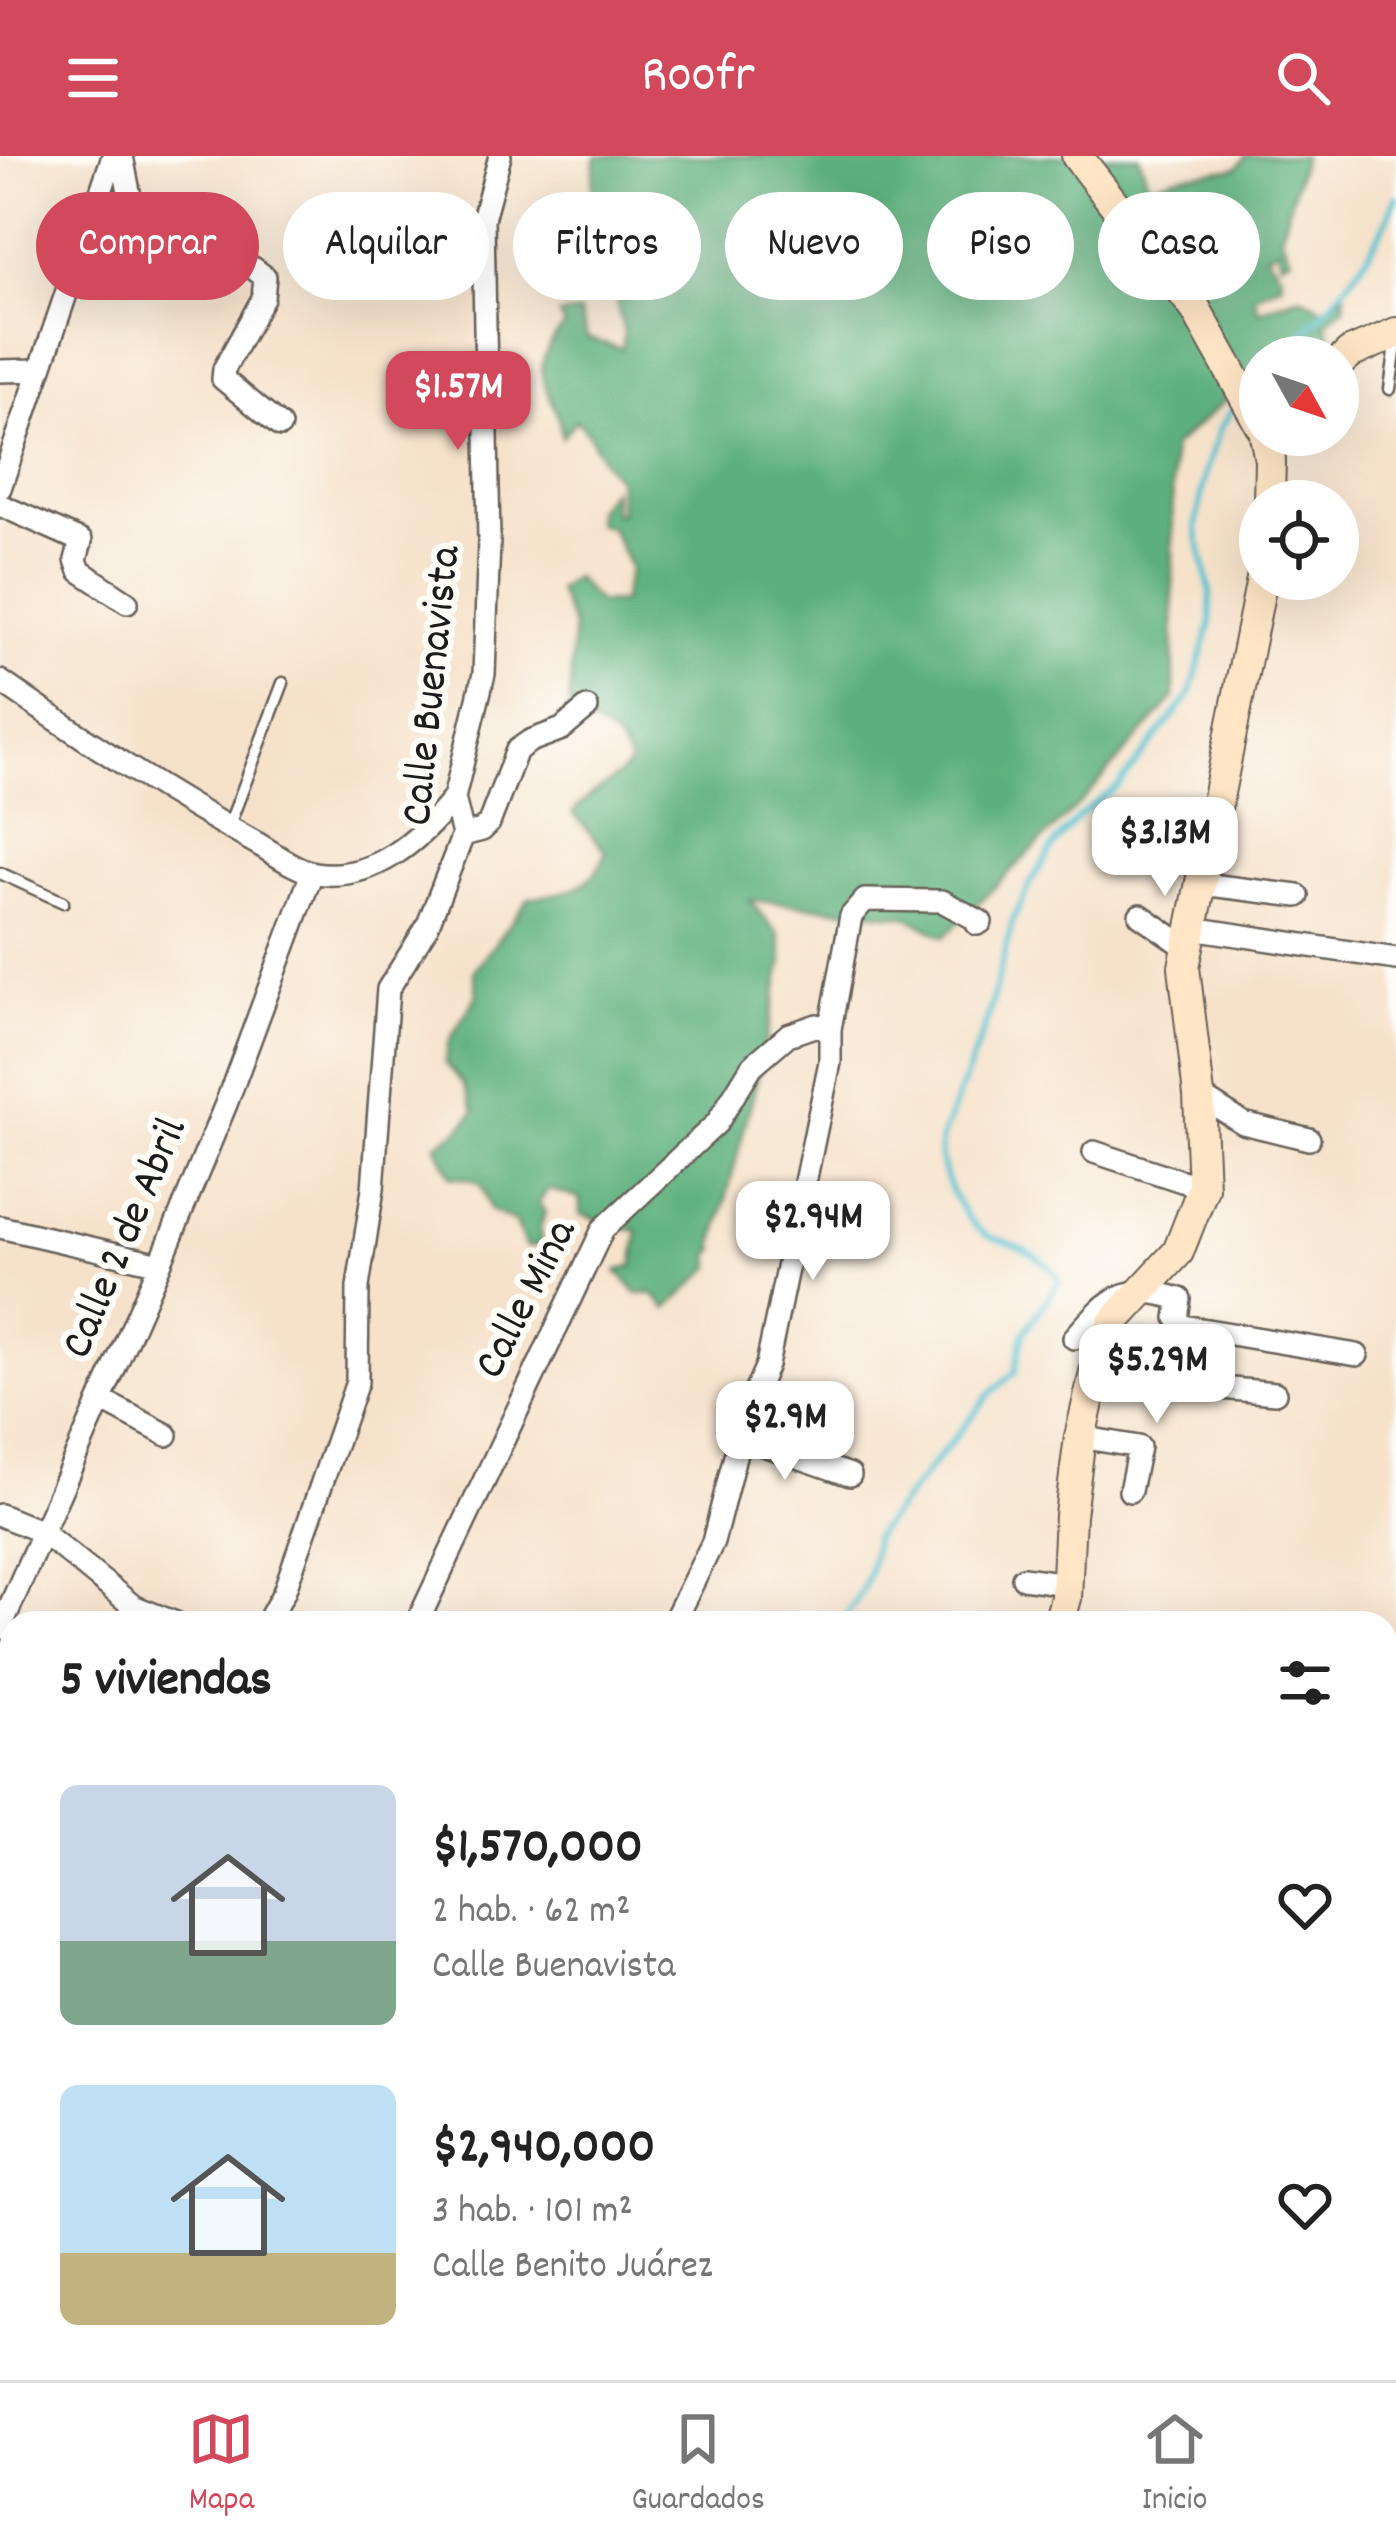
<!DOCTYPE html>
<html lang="es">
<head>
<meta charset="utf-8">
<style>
  body { margin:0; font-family:Dekko,sans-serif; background:#f6f6f6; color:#222; height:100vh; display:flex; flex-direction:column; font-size:45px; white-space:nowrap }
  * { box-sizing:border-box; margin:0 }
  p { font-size:39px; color:#767676 }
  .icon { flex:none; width:66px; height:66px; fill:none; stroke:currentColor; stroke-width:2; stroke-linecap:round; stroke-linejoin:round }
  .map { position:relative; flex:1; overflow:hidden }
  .panel { position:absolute; left:0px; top:1455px; width:1398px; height:771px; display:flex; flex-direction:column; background:#fff; border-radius:36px 36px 0 0; box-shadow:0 12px 48px #0002 }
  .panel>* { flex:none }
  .guide { position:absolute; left:36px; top:36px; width:1326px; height:108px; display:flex; gap:24px }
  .needle { width:78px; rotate:130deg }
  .tools { position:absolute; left:1239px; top:180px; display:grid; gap:24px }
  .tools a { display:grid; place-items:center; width:120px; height:120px; border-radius:50%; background:#fff; box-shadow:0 12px 48px #0002; font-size:60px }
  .price { position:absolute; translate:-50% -102px; padding:0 27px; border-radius:24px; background:#fff; color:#222; font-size:39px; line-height:78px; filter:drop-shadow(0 3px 6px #0008) }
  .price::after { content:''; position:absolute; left:50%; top:72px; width:36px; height:27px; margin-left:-18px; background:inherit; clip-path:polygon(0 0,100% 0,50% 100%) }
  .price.on { background:#d1495b; color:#fff }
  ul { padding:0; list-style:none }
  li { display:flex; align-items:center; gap:36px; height:300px; padding:0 60px }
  li span { display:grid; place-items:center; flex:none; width:336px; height:240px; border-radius:18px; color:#555 }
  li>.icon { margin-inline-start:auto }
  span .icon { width:144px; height:144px; fill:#fffc; stroke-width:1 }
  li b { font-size:51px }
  h2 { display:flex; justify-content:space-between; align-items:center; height:144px; padding:0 60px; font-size:51px }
  .chip { padding:0 42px; border-radius:54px; background:#fff; box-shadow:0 12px 48px #0002; font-size:42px; line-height:108px }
  .chip.on { background:#d1495b; color:#fff }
  header { display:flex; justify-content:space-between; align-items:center; height:156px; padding:0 60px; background:#d1495b; color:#fff; font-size:54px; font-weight:600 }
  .tab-bar { display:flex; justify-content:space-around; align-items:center; height:168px; border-top:3px solid #e0e0e0; background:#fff; font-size:33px; color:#767676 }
  .tab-bar a { display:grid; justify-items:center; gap:6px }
  .tab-bar .on { color:#d1495b }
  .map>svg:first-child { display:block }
</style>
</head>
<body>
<header><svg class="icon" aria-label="menu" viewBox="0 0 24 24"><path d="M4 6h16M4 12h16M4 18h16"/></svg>Roofr<svg class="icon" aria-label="search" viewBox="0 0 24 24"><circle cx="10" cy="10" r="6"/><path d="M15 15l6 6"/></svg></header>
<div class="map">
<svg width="1396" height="2224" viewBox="0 0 1396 2224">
  <rect width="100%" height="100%" fill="#fdfcf7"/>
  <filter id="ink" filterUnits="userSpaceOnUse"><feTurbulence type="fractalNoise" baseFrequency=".00833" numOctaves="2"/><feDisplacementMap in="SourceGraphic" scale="24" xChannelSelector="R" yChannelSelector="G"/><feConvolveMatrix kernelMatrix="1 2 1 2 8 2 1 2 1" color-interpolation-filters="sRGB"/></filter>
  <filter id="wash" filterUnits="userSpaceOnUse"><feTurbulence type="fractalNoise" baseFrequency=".004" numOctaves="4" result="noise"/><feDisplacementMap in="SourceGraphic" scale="48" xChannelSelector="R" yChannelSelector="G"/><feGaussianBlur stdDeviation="2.7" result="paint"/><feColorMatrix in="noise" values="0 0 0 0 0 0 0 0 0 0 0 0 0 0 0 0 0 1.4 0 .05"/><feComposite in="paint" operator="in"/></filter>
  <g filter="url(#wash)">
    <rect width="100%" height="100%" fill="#f6e2cb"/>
    <path fill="#5db07d" stroke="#3c664c" stroke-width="3" d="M596 0H1139L1149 29 1178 20 1237 12 1246 0H1303L1281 79 1291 102 1280 106 1279 92 1266 98 1281 118 1282 127 1254 140 1259 155 1300 140 1325 153 1345 138V151L1326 166 1333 189 1325 201H1260V224L1245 227 1172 292 1174 542 1086 641 944 781 906 760 749 744 779 779 783 805 759 916 714 1089 716 1092 711 1099 712 1111 667 1153 653 1138 637 1137 617 1115 634 1109 638 1075 624 1072 617 1054 601 1065 580 1058V1043L548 1033 539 1047 545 1056 540 1072 542 1089 526 1091 515 1066 490 1054C481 1024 482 1024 451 1021L436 988 458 975 475 955 463 928 445 906 449 885 477 839 474 815 529 742C563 738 596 733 606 695L573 657C590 635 613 629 630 608 619 579 598 568 569 561L573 471 557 434 574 421 599 447 621 446 630 411 610 371 597 368 595 354 612 333 614 357H620L617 321C596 304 597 283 576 264L562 281C557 230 518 224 564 170L559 159 580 156 587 182 622 193C629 162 610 159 619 121L605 120 584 147 582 126 549 88 563 69 586 62C594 42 592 22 596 0Z"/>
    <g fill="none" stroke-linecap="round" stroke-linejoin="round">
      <path stroke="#56c1d1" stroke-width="6" d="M1276 201C1326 159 1374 103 1396 41
        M840 1467C862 1441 873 1416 874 1381L990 1238 1015 1216 1024 1177 1059 1126C1054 1108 1027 1094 1009 1087 1001 1083 990 1083 983 1077 958 1057 939 1018 940 987L987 865 1013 764 1033 723 1056 686 1080 659 1120 628 1190 539 1211 467 1210 435 1196 371 1206 314 1220 272 1236 249
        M511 2224 516 2214"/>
    </g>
  </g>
  <g filter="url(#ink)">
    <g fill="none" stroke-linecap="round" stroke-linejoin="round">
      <g stroke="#686159" stroke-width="15">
        <path id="lane" d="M1390 233 1396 189
          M228 672 283 527
          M0 717 63 746"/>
      </g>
      <g stroke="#686159" stroke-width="26">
        <path id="street" d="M122 0 136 71 143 80 253 112 265 121 263 142 224 213 223 223 280 270
          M0 215 38 214
          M0 332 113 0
          M0 349 81 385 76 404 80 415 127 446
          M0 525C84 583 168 639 258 688 274 697 296 714 315 717 374 726 420 684 454 642
          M463 679 482 674 489 667 517 594 530 585 562 573 587 552
          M1202 728 1298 740
          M1140 759 1187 792
          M1192 772 1396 803
          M1199 939 1243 967 1309 983
          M1094 996 1203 1032
          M0 1071 160 1108
          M1074 1182C1110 1141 1123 1126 1180 1143L1177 1162 1183 1170 1357 1199
          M1093 1220 1275 1237
          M101 1244 167 1279
          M740 1281 850 1319
          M1080 1281 1139 1291 1130 1335
          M0 1359 42 1376 133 1450 176 1467
          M1023 1422 1066 1428
          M267 1467 284 1436 357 1226 358 1131 373 1033 388 833 427 771 463 679 454 642 484 518 489 385 483 63 500 0
          M417 1467 603 1073 717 967 752 910 788 879 817 869 830 873
          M673 1467 713 1386 746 1257 767 1209 830 906V873L851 760 865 744 942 745 981 766 977 768
          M0 1473 160 1108 226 948 312 717
          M0 2043 12 2041
          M1386 2149 1396 2152
          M414 2214 428 2224
          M78 2224 81 2214
          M318 2224 324 2214
          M1029 2224 1031 2214"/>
      </g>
      <g stroke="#686159" stroke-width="34">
        <path id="secondary" d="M1077 0 1195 152 1260 268
          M1338 208 1350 197 1396 177
          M1265 279 1270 304 1269 345
          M1059 1467 1066 1442 1070 1359 1080 1281 1101 1191 1114 1165 1178 1096 1203 1032 1199 939 1184 811 1262 423
          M1386 1833 1396 1810
          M742 2224 744 2214
          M1105 2224 1106 2214
          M1219 2224 1223 2214"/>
      </g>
      <use href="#lane" stroke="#fff" stroke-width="10"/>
      <use href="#street" stroke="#fff" stroke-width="21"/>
      <use href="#secondary" stroke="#fee5c5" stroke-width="30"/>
    </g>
  </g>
  <g text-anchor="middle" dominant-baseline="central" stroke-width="12" stroke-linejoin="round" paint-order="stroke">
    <g font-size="45" fill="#1c1c1c" stroke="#fdfcf7">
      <text transform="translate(434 530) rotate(-84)">Calle Buenavista</text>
      <text transform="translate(127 1083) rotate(-67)">Calle 2 de Abril</text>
      <text transform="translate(528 1144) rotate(-63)">Calle Mina</text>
    </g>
  </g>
</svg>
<div class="tools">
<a><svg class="needle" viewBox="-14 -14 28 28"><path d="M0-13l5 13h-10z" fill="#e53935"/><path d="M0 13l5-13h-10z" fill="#767676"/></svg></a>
<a><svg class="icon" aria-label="locate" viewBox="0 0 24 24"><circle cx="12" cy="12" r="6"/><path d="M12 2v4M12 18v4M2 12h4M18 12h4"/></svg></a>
</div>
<b class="price on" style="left:458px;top:297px">$1.57M</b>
<b class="price" style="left:1165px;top:743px">$3.13M</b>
<b class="price" style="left:813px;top:1127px">$2.94M</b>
<b class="price" style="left:1157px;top:1270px">$5.29M</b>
<b class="price" style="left:785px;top:1327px">$2.9M</b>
<div class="guide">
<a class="chip on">Comprar</a>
<a class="chip">Alquilar</a>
<a class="chip">Filtros</a>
<a class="chip">Nuevo</a>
<a class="chip">Piso</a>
<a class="chip">Casa</a>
</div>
<section class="panel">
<h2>5 viviendas<svg class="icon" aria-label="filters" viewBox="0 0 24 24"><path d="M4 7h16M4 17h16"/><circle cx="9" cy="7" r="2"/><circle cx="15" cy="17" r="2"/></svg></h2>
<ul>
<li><span style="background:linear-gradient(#c9d6e8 65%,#7fa58c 0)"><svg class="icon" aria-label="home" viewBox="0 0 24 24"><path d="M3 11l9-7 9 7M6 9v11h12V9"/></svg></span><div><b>$1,570,000</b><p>2 hab. · 62 m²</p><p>Calle Buenavista</p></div><svg class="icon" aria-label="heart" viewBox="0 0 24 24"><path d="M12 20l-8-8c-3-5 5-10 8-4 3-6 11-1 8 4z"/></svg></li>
<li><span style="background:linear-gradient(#bfe0f5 70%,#c2b280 0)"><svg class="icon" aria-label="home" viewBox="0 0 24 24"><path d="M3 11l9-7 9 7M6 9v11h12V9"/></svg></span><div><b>$2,940,000</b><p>3 hab. · 101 m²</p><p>Calle Benito Juárez</p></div><svg class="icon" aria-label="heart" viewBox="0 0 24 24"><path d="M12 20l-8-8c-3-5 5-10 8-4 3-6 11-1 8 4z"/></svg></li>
</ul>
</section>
</div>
<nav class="tab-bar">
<a class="on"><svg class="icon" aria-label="map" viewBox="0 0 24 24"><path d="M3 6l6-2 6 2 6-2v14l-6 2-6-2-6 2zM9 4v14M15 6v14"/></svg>Mapa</a>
<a><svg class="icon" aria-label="saved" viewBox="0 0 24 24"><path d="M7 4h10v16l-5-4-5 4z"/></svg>Guardados</a>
<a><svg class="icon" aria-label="home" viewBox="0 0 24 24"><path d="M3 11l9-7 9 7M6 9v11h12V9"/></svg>Inicio</a>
</nav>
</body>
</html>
